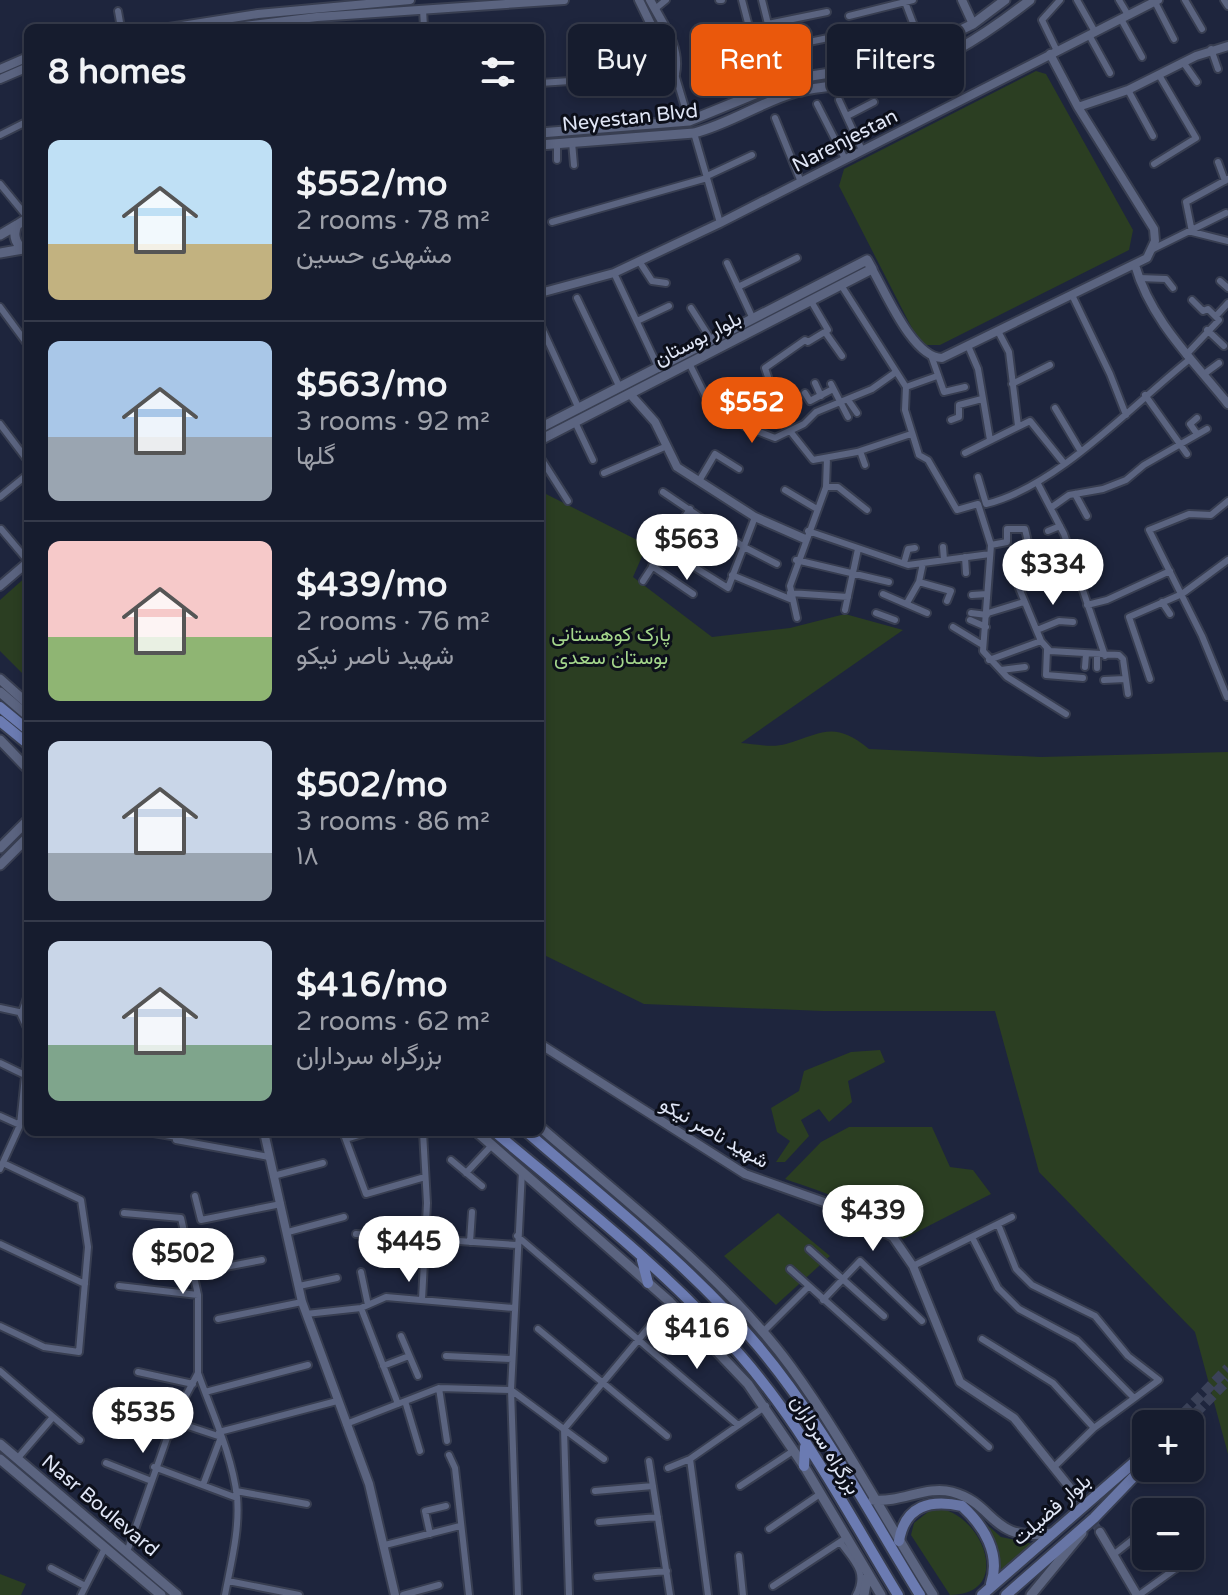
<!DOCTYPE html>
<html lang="en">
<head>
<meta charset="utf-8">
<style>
  body { margin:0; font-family:"Varela Round",Vazirmatn,sans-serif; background:#1f2536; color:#f1f3f6; height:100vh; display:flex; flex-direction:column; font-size:30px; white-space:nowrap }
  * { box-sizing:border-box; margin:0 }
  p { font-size:26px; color:#9ea1aa }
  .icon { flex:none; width:44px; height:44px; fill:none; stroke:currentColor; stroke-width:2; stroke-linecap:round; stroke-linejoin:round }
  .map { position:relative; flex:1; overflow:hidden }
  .details { position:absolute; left:24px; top:24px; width:520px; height:1112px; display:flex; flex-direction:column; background:#161c2e; border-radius:12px; box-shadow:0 4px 12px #0003,0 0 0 2px #353a4a }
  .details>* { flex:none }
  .banner { position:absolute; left:568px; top:24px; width:540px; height:72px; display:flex; gap:16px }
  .controls { position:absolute; left:1132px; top:1410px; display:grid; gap:16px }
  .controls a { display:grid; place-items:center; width:72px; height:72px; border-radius:12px; background:#161c2e; box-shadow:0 4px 12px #0003,0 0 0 2px #353a4a; font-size:40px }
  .price { position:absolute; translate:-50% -68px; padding:0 18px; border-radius:28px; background:#fff; color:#222; font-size:26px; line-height:52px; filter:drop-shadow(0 2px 4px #0008) }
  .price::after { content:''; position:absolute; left:50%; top:48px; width:24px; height:18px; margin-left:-12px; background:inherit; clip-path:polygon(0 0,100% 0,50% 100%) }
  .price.selected { background:#ea580c; color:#fff }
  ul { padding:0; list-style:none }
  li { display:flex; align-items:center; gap:24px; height:200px; padding:0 24px }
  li+li { border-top:2px solid #353a4a }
  li span { display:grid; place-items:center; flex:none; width:224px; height:160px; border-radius:12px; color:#555 }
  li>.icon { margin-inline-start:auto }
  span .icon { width:96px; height:96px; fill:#fffc; stroke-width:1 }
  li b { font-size:34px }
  h2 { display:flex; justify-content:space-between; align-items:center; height:96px; padding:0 24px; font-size:34px }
  .pill { padding:0 28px; border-radius:12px; background:#161c2e; box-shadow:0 4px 12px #0003,0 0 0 2px #353a4a; font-size:28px; line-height:72px }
  .pill.selected { background:#ea580c; color:#fff }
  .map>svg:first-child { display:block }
</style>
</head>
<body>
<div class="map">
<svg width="1228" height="1595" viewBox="0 0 1228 1595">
  <rect width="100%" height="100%" fill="#1e253d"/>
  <path fill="#2b3e22" d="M1036 71 1046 74 1133 230 1129 250 940 345H925L918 340 839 186 844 169Z
    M546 494 647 545 633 577 712 637 790 628 845 614 903 630 741 743C755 744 773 748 786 744 824 732 835 721 869 749L1041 757 1228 752V1454L1195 1332 1039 1172 995 1011H823L644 1004 540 953V496Z
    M28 575V679L0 651V600Z
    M880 1050 885 1062 848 1081 852 1102 829 1122 819 1109 801 1120 809 1136 785 1162H776L790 1141 777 1132 771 1108 799 1091 804 1071 851 1052Z
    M849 1127H932L950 1167 973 1170 991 1194 903 1239C873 1207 825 1193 785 1179L821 1142Z
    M778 1213 830 1256 776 1305 724 1256Z
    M933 1508C981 1508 1016 1595 950 1595L911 1535 914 1523Z
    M976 1515 1001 1537 1034 1544 1000 1573 999 1553Z
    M0 1574 26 1584 21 1595H0Z"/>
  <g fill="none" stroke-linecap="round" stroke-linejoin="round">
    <path stroke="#3b4259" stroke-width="8" stroke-dasharray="8 4" stroke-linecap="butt" d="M1075 1494 1100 1532"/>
    <path stroke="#3b4259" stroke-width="10" stroke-dasharray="10 5" stroke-linecap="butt" d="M1173 1424 1228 1368
      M1185 1424 1228 1380"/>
    <g stroke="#383e51" stroke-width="10">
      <path id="minor" d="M719 0H722
        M742 0 765 88
        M762 0 774 48
        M1077 0 1095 32
        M1119 0 1128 15
        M1185 0 1202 29
        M1224 0 1228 6
        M905 2 923 49
        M1155 2 1174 39
        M423 9 424 28
        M655 9 666 0
        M118 11 121 28
        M849 16 913 0
        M1121 19 1142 57
        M768 24 827 12
        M714 35 749 27
        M1089 35 1110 73
        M852 38 884 35 891 61
        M1211 49 1218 69
        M1057 51 1042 20 1060 0
        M756 53 833 37
        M1183 62 1197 82
        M540 83 675 74 689 121
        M1128 90 1153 136
        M839 100 862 150
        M817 104 845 159
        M847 116 874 102
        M775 118 801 182
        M694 133 720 223
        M0 135 28 121
        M572 142 574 165
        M557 144V160
        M1218 162 1225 181
        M1154 164 1196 138 1159 75
        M707 176 752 155
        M1228 179 1186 202 1192 232 1228 241
        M0 184 28 218
        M552 222 707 178
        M1153 249 1226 213
        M639 261 652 281 666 283
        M727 263 753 319
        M614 273 659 369
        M1139 278 1166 279 1173 288
        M1220 281 1228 288
        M841 285 906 387 905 410 919 455 928 460 957 510 978 504 991 545 983 651 1007 677 1066 714
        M738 287 797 258
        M1072 295 1110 374 1126 415
        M577 298 620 388
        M0 307 28 345
        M691 308 712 341
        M1216 316 1228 303
        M637 321 669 306
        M540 324 579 409
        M1207 330 1224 346
        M825 332 842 356
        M999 333 1009 352 1018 426
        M969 348 978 369 990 440
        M1186 355 1219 320 1208 309 1203 311 1192 300
        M932 358 944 392 965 387
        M689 363 715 415 732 406 744 426 775 438 804 424 816 412 872 389 896 372
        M1204 374 1219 363
        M815 383 821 396
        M831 384 848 417
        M1012 384 1050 365
        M906 387 937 376
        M754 392 769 380 765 368 805 340 808 342 828 330 811 301
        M805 393 810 401 833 389
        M1145 395 1187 454
        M848 400 857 413
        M1055 408 1080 450
        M1197 418 1190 424 1197 434
        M951 420 959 417V405L982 399
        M575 422 593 460
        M0 424 28 461
        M790 431 813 460 857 452 911 434
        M860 451 865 465
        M965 453 1030 421 1063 462
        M540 457 568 501
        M604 473 667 446
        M978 477 986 504C1057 487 1132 405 1190 359
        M699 481 715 454 739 469
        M1038 484 1064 534 1105 656
        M826 487H838L867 510
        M785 490 817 509
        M663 492 744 547 777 564
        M1075 494 1087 516
        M0 497 28 474
        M1052 507 1069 495 1103 489 1126 480 1144 465 1207 429
        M1 529 28 561
        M808 531 908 565 990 554
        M1048 531 1060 526
        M991 545 1007 542V529H1025L1028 542
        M943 547 944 560
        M664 548 728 588 755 517
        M965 557 966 573
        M796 560 889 582
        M904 563 908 549 915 548
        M652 566 693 594
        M732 575 790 599
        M643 581 690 509
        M919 582 951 591 947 601
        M1019 588 1041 641
        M790 593 848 597
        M883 594 927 613
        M972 595 987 594
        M1162 602 1170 614
        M907 603 919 582 923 563
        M1087 605 1107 600 1170 571
        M845 610 858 549
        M876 613 895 620
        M971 613 987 615
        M988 613 1024 602
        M797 618 790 586 826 487 827 458
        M970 620 986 627
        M953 627 981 644
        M1037 630 1059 621 1073 622
        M1047 650 1046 675 1083 678
        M989 660 1041 641 1050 651 1119 655 1123 659 1128 694
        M1085 667 1086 654
        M1097 668V655
        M1001 670 1025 667
        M1150 679 1129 617 1182 594 1228 560
        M1104 680 1125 679
        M1227 697 1202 636 1149 530 1189 514 1211 515 1228 501
        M0 1008 28 1014
        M21 1015 28 995
        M21 1015 28 1030
        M0 1063 25 1075
        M0 1116 20 1125
        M148 1132 177 1137
        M178 1132 176 1140 269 1157
        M343 1132 366 1194 425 1177
        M346 1139 369 1132
        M451 1160 482 1186
        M0 1169 20 1125 28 1047
        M466 1173 492 1145
        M273 1176 323 1163
        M195 1196 201 1220 281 1204
        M124 1213 181 1218 198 1295V1373L174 1418 127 1552
        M998 1224 1016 1269 1032 1285 1095 1316 1128 1356 1159 1380 1094 1428 1055 1466
        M288 1232 344 1217
        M356 1234 517 1245
        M517 1236 738 1425
        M972 1237 998 1288 1019 1309 1077 1340 1134 1398
        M470 1242 472 1212
        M0 1244 85 1284
        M809 1249 884 1316
        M913 1266 1012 1217
        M790 1269 989 1447
        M361 1272 368 1305
        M194 1273 262 1260
        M119 1286 198 1295
        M299 1286 337 1278
        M422 1300 427 1203 423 1132
        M823 1300 860 1261 922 1321
        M361 1308 398 1404
        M306 1314 361 1308 386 1297 514 1308
        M218 1319 302 1302
        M0 1326 44 1347 79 1352 88 1247 81 1200 3 1163
        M538 1329 667 1436
        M763 1332 808 1287
        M401 1336 418 1376
        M982 1339 1053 1383 1094 1428
        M446 1356 512 1359
        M383 1366 409 1356
        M0 1371 80 1440
        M138 1372 193 1384
        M198 1373C212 1413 232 1454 237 1497 240 1529 231 1563 225 1595
        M439 1388 447 1441
        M111 1392 174 1418
        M205 1392 308 1365
        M405 1401 420 1451
        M173 1421 221 1437 203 1485
        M346 1424 439 1388 511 1390 604 1459
        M564 1429 569 1595
        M564 1429 670 1302
        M219 1432 337 1401
        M449 1455 455 1468 469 1595
        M17 1459 53 1417
        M690 1459 708 1595
        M649 1461 670 1595
        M106 1463 149 1480
        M154 1467 237 1498
        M668 1468 690 1459 766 1406
        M740 1486 793 1451
        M236 1491 307 1504
        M595 1491 653 1486
        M1169 1512 1174 1508
        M599 1522 658 1517
        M769 1529 820 1494
        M430 1534 425 1511 446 1506
        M840 1542C854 1561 868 1572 856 1595
        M385 1545 460 1526
        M1113 1555 1146 1529
        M739 1556 743 1595
        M51 1568 85 1586
        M597 1577 667 1571
        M228 1581 299 1595
        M773 1586 846 1538
        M81 1595 105 1548
        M403 1595 439 1585
        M518 1595 511 1390 522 1171
        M1139 1595 1189 1559"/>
    </g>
    <g stroke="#383e51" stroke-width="12">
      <path id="tertiary" d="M639 0 675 74
        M650 0C662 23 681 47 675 74
        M962 0 973 24
        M169 28 258 14 410 0
        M229 28 317 17 564 0
        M0 69 28 57
        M0 79 28 67
        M1078 107 1128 90 1196 56 1228 46
        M1135 265C1151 321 1193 360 1228 404
        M872 269C886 293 913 358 942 358L1147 258 1155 241 1154 229 1078 107 1050 54
        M540 293 614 273 720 223 1158 0
        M630 394 655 422 677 467 755 517 805 539
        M0 586 28 562
        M540 1044 745 1174 824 1202 893 1237 913 1266 960 1382 1014 1418 1075 1494
        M264 1132 302 1302 369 1484 395 1595
        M1100 1532 1137 1595"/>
    </g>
    <g stroke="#383e51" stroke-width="13">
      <path id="secondary" d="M540 133 689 121 792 79 875 66 914 53 973 24 1005 0
        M540 145 694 133C730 124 761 102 796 92 822 85 848 86 874 81 933 70 984 36 1030 0
        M28 218 17 225C12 236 16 247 28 251
        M0 235 17 225
        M0 253 23 249
        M540 428 867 260 872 269 540 440
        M0 679 28 704
        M0 692 28 716
        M0 740 28 769
        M0 848 28 820
        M0 865 28 837
        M540 1127C624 1200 725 1277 791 1367 842 1437 886 1521 933 1595
        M477 1132 670 1302 748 1384 804 1466 881 1595
        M0 1444 177 1595
        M0 1459 161 1595
        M873 1500C901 1503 927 1485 952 1492 997 1504 989 1543 1052 1533
        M864 1595 868 1573
        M1031 1595 1082 1533"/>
    </g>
    <g stroke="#383e51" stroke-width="14">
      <path id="primary" d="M899 1541C905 1505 931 1499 962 1506 984 1526 1001 1554 991 1584
        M982 1595 1146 1452
        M1006 1595 1094 1518 1146 1464"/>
    </g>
    <g stroke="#383e51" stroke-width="14">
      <path id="trunk" d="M0 707 28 730
        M0 721 28 744
        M495 1132C579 1203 670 1273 742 1357 804 1428 849 1515 898 1595
        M527 1132C605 1200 691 1266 758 1346 821 1421 868 1511 920 1595
        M642 1260 648 1283
        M804 1466 805 1447"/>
    </g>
    <use href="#minor" stroke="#5b6480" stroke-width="6"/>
    <use href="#tertiary" stroke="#5b6480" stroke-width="8"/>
    <use href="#secondary" stroke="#5b6480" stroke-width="9"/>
    <use href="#primary" stroke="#6775a5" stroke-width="10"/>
    <use href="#trunk" stroke="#6b7bb2" stroke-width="10"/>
  </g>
  <g text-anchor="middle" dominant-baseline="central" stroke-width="6" stroke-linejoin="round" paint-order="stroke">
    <g font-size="20" fill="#e0e6f6" stroke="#0c0f1a">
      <text transform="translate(630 118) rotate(-6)">Neyestan Blvd</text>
      <text transform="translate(845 141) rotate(-27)">Narenjestan</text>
      <text transform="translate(698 339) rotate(-27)">بلوار بوستان</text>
      <text transform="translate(714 1133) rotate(30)">شهید ناصر نیکو</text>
      <text transform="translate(825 1445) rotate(58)">بزرگراه سرداران</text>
      <text transform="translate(100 1506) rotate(40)">Nasr Boulevard</text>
      <text transform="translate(1052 1510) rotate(-41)">بلوار فضیلت</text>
    </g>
    <g font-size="20" fill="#a4d68b" stroke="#0c0f1a">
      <text x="611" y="635">پارک کوهستانی<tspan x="611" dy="23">بوستان سعدی</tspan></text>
    </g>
  </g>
</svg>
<div class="controls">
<a>+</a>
<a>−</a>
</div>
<b class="price selected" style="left:752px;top:445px">$552</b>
<b class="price" style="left:687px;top:582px">$563</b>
<b class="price" style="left:1053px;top:607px">$334</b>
<b class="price" style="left:873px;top:1253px">$439</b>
<b class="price" style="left:409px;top:1284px">$445</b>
<b class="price" style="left:183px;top:1296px">$502</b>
<b class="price" style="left:697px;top:1371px">$416</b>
<b class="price" style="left:143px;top:1455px">$535</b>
<div class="banner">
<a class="pill">Buy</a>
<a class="pill selected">Rent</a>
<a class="pill">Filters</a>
</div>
<section class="details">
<h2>8 homes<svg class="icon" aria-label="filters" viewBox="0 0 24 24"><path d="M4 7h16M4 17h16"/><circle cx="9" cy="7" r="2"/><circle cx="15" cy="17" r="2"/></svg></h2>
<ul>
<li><span style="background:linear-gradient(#bfe0f5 65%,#c2b280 0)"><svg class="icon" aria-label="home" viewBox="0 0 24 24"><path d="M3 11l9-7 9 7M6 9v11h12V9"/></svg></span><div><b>$552/mo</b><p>2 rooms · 78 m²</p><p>مشهدی حسین</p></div></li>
<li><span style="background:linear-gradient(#a9c7e8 60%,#9aa5b1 0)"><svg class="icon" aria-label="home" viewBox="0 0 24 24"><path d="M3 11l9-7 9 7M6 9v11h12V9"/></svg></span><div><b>$563/mo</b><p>3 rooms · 92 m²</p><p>گلها</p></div></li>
<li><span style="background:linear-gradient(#f6c9c9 60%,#8fb573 0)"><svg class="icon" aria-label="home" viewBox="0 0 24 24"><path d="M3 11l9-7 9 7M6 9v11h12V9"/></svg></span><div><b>$439/mo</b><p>2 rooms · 76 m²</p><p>شهید ناصر نیکو</p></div></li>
<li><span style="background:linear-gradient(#c9d6e8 70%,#9aa5b1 0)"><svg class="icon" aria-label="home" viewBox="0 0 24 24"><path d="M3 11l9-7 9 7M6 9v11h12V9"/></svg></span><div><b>$502/mo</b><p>3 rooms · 86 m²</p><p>۱۸</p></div></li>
<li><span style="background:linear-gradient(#c9d6e8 65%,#7fa58c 0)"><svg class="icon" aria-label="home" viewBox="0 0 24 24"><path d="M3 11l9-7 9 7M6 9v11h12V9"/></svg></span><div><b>$416/mo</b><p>2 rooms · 62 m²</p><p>بزرگراه سرداران</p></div></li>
</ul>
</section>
</div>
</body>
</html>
